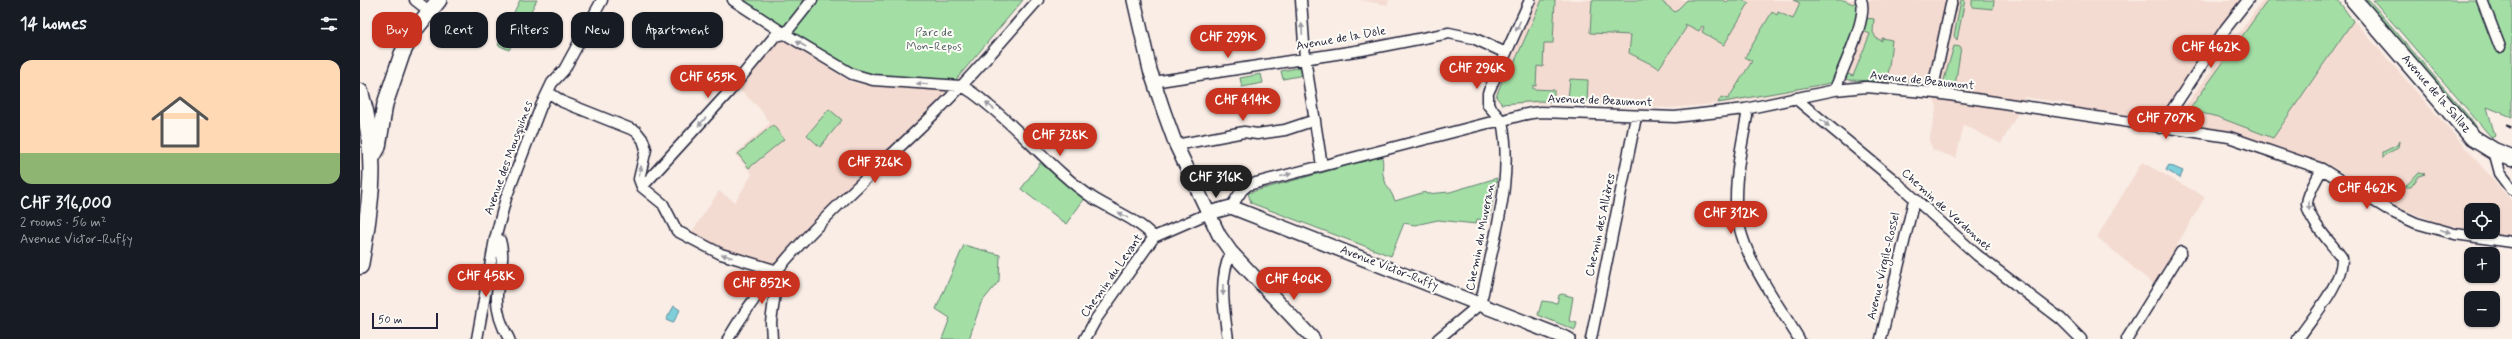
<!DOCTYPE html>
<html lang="en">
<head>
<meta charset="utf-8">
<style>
  body { margin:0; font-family:Mynerve,sans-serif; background:#20242c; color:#f1f3f6; height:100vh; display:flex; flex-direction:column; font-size:15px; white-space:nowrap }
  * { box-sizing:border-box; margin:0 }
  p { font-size:13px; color:#9ea1a6 }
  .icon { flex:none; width:22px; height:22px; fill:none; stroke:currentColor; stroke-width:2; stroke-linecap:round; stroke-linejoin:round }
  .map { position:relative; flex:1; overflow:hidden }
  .details { display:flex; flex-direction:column; background:#171b24; width:360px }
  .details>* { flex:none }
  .banner { position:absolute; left:12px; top:12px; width:380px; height:36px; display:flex; gap:8px }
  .buttons { position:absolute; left:2104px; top:203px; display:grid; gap:8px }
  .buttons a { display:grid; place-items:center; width:36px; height:36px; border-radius:8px; background:#171b24; box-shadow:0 1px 3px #0004; font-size:20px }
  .scale { position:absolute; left:12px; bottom:10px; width:66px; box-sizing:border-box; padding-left:4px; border:2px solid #22223b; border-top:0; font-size:11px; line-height:14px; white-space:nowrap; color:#22223b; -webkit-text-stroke:3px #fdfcf7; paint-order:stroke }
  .price { position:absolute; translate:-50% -34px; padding:0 9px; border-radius:14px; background:#c8321e; color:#fff; font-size:13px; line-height:26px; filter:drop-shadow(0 1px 2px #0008) }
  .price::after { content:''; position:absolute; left:50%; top:24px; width:12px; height:9px; margin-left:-6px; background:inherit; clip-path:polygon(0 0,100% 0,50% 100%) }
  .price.selected { background:#222; color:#fff }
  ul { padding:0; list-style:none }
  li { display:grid; align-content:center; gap:8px; height:212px; padding:0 20px }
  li+li { border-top:1px solid #363941 }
  li span { display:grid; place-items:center; height:124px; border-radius:12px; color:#555 }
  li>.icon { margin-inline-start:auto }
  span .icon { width:72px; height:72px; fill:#fffc; stroke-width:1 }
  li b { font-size:17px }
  h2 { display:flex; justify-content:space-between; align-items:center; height:48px; padding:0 20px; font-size:17px }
  .pill { padding:0 14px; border-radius:12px; background:#171b24; box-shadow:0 1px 3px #0004; font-size:14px; line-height:36px }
  .pill.selected { background:#c8321e; color:#fff }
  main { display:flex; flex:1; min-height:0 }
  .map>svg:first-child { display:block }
</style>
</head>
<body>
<main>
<section class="details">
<h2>14 homes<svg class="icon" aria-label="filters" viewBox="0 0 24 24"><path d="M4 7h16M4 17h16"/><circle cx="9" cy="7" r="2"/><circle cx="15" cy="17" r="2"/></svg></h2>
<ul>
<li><span style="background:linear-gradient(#ffd9b3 75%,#8fb573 0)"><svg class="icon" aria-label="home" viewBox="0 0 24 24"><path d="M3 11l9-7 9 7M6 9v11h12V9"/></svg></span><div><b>CHF 316,000</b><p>2 rooms · 56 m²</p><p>Avenue Victor-Ruffy</p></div></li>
</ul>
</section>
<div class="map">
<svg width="2152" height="339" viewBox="0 0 2152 339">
  <rect width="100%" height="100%" fill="#f9ede6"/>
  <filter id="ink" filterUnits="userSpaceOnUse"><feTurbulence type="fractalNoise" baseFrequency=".025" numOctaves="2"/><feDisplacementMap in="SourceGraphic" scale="8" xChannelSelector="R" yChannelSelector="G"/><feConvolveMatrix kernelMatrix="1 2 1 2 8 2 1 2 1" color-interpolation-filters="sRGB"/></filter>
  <g filter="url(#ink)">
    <path fill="#f4dbd1" d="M999 0H1029L1027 5Z
      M1175 0H1882L1802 116 1788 121 1710 108 1711 104 1664 97 1659 111 1641 144 1604 125 1596 158 1573 150 1569 141 1577 105 1562 82 1488 80 1375 102 1310 108 1227 103 1142 104 1136 97V91Z
      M1903 0H1976L2152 201V236L2123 232H2133V210H2111V230L2082 224 2037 207 1975 168 1962 163 1877 133 1813 123Z
      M420 39 427 40 489 81 505 85 586 89 587 95 413 266 362 250 331 233 359 191 375 202 392 174 375 154 410 123 399 108 379 89Z
      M1782 162 1845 197 1794 285 1737 237Z"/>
    <path fill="#a3dfa5" stroke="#628070" d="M160 0H177L149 50 138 45Z
      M379 0H663L594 82 514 75 492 70Z
      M1182 0H1195L1193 43H1184L1183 67 1177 66 1176 86 1173 85V89L1194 90V98L1208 99 1210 79 1228 80 1227 103 1180 101 1142 104 1136 97 1149 63 1155 61Z
      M1232 0H1300L1315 12 1327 0H1363L1367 2 1369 0H1383L1389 3 1364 45 1342 32 1344 27 1342 26 1339 31 1325 24 1326 28 1299 68 1269 53 1271 35 1230 33Z
      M1433 0H1484L1493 4 1497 0 1498 18 1471 83 1358 103 1361 97 1368 99 1389 66 1392 61 1385 57 1412 12 1417 15 1418 12 1433 19 1440 3Z
      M1601 0H1605L1597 40 1594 36Z
      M1612 0H1634L1633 9 1612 7Z
      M1908 0H1978L1993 21 1913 138 1858 117 1829 110Z
      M2003 0H2009L2114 123 2120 133Z
      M2013 0H2152V117L2127 107 2135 136 2132 138Z
      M1506 18 1514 19 1513 32 1516 38 1522 41V38L1532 40 1528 76 1530 78 1549 80 1547 82 1488 80 1485 78V73L1493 76 1510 34 1503 31Z
      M1594 46 1601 47 1595 86 1586 85 1584 80Z
      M942 67 944 75 923 79 921 71Z
      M901 74 903 83 882 87 880 78Z
      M469 109 482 120 460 147 447 135Z
      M413 125 424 139 389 168 378 154Z
      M2039 141 2038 148 2026 154 2023 158V152L2037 145Z
      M1022 156C1024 164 1021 170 1024 178 1026 187 1032 192 1035 201L1065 192 1066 194 1090 192 1137 178 1129 220 1117 219 1116 224 1078 220 1055 225 1044 223 1031 256 891 203 888 193Z
      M680 163 725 198 706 224 661 189Z
      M2059 172 2065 174 2059 176 2051 187H2045Z
      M604 245 640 255 639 281 621 303 609 339H582L590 318 576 309Z
      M1202 294 1213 297 1209 321 1217 323 1215 330 1178 315 1182 301 1197 303 1199 295Z"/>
    <path fill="#7fcfda" stroke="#5a8a9a" d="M1809 165 1823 171 1820 178 1806 170Z
      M314 306 320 310 313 323 306 320Z"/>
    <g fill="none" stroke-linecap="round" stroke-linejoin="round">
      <g stroke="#22223b" stroke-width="13">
        <path id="minor" d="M55 0 69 11
          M373 0 425 34 492 74 513 80 601 86C611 90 620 98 628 105 665 134 694 172 733 198 754 211 777 219 794 237
          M941 0 945 58 962 166
          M2122 0 2140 47
          M793 82 1002 50 1089 33 1113 38 1146 53
          M1475 90C1481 71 1509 17 1501 0
          M188 92 203 102 276 131 283 140 286 149 279 179 282 187 303 204 317 231 361 254 418 271
          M1576 93 1574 83 1592 0
          M1435 98 1534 180 1617 255 1701 319 1721 339
          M1385 109 1387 116C1382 143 1376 171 1376 198 1375 249 1414 297 1439 339
          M1142 121 1128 105V93L1170 0
          M1800 128 1866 28 1888 0
          M816 145 884 132 897 134 925 130 955 120
          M2134 151 2140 173 2152 189
          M282 187 367 94 415 36 425 34 452 0
          M871 207 882 190 888 185 1128 123C1147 121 1160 113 1181 112L1315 117 1385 109 1475 90 1506 87 1576 93 1869 137 1962 169 2032 212 2056 223 2095 234 2152 242
          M135 239 140 240C146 258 138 277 137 295 136 311 141 325 149 339
          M117 339 135 239 146 198 181 106 192 83 204 70 242 0
          M368 339C420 250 504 183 576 112 612 77 644 38 678 0
          M412 339 411 322 418 271
          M725 339 736 319 794 237 849 213
          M868 339C864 310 858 280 871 252
          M1078 339 1120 304 1123 293C1134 237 1154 178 1142 121
          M1231 339 1276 117
          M1521 339 1554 200
          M1767 339 1821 252
          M1938 339C1952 318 1983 283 1982 258 1973 245 1947 219 1947 203 1948 192 1957 179 1962 169"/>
      </g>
      <g stroke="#22223b" stroke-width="16">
        <path id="tertiary" d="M774 0 790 70 804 112 816 145 859 235 871 252 953 339
          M849 213 871 207 1208 339"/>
      </g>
      <g stroke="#22223b" stroke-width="18">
        <path id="secondary" d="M13 156 18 147 25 104 42 54 53 32 79 0"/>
      </g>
      <g stroke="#22223b" stroke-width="19">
        <path id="primary" d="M1994 0 2113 138 2134 151 2152 158
          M0 92C19 154 11 204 0 266"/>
      </g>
      <use href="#minor" stroke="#fdfcf7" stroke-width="10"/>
      <use href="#tertiary" stroke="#fdfcf7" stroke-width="13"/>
      <use href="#secondary" stroke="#fdfcf7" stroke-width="15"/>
      <use href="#primary" stroke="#fdfcf7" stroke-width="16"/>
      <path stroke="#22223b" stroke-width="2.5" stroke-dasharray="6 3" stroke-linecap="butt" d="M2146 125 2152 128"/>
    </g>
    <defs><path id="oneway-solid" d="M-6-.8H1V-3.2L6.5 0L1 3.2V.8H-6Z"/></defs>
    <g fill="#9a9aa2">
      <use href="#oneway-solid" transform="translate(1158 26) rotate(115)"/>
      <use href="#oneway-solid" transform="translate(942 29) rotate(-94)"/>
      <use href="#oneway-solid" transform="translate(441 44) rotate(-150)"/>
      <use href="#oneway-solid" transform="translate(562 84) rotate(-176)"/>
      <use href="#oneway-solid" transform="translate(630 106) rotate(-142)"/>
      <use href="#oneway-solid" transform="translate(342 122) rotate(132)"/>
      <use href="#oneway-solid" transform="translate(1465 123) rotate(40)"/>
      <use href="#oneway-solid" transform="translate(280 171) rotate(-78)"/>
      <use href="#oneway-solid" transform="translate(926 175) rotate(-14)"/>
      <use href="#oneway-solid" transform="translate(1949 205) rotate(88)"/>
      <use href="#oneway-solid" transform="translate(763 215) rotate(-149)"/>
      <use href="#oneway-solid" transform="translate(2085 231) rotate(15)"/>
      <use href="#oneway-solid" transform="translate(367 256) rotate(-163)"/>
      <use href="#oneway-solid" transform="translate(863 290) rotate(89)"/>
    </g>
  </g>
  <g text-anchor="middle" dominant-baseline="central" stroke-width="4" stroke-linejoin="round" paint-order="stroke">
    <g font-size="12" fill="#495b5b" stroke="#fdfcf7">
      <text x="574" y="33">Parc de<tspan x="574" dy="14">Mon-Repos</tspan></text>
    </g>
    <g font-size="12" fill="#22223b" stroke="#fdfcf7">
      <text transform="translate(981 39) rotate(-10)">Avenue de la Dôle</text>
      <text transform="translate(1562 81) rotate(6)">Avenue de Beaumont</text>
      <text transform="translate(2076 94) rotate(49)">Avenue de la Sallaz</text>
      <text transform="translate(1240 101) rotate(2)">Avenue de Beaumont</text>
      <text transform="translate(149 158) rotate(-70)">Avenue des Mousquines</text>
      <text transform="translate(1586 210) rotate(42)">Chemin de Verdonnet</text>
      <text transform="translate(1241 225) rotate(-78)">Chemin des Allières</text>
      <text transform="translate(1121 237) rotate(-79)">Chemin du Muveran</text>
      <text transform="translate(1524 266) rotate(-77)">Avenue Virgile-Rossel</text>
      <text transform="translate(1029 268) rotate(21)">Avenue Victor-Ruffy</text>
      <text transform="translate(752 276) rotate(-55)">Chemin du Levant</text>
    </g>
  </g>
</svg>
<div class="buttons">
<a><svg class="icon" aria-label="locate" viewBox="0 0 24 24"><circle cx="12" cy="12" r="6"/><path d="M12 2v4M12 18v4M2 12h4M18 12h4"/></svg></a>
<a>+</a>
<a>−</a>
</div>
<div class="scale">50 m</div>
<b class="price" style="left:868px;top:59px">CHF 299K</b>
<b class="price" style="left:1851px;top:69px">CHF 462K</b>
<b class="price" style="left:1117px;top:90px">CHF 296K</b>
<b class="price" style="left:348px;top:99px">CHF 655K</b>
<b class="price" style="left:883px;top:122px">CHF 414K</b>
<b class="price" style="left:1806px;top:140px">CHF 707K</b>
<b class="price" style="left:700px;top:157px">CHF 328K</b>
<b class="price" style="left:515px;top:184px">CHF 326K</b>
<b class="price selected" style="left:856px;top:199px">CHF 316K</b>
<b class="price" style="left:2007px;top:210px">CHF 462K</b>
<b class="price" style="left:1371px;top:235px">CHF 312K</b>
<b class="price" style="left:126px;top:298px">CHF 458K</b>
<b class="price" style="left:934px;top:301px">CHF 406K</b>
<b class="price" style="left:402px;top:305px">CHF 852K</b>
<div class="banner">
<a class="pill selected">Buy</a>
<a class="pill">Rent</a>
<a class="pill">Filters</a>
<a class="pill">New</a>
<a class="pill">Apartment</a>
</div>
</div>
</main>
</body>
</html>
